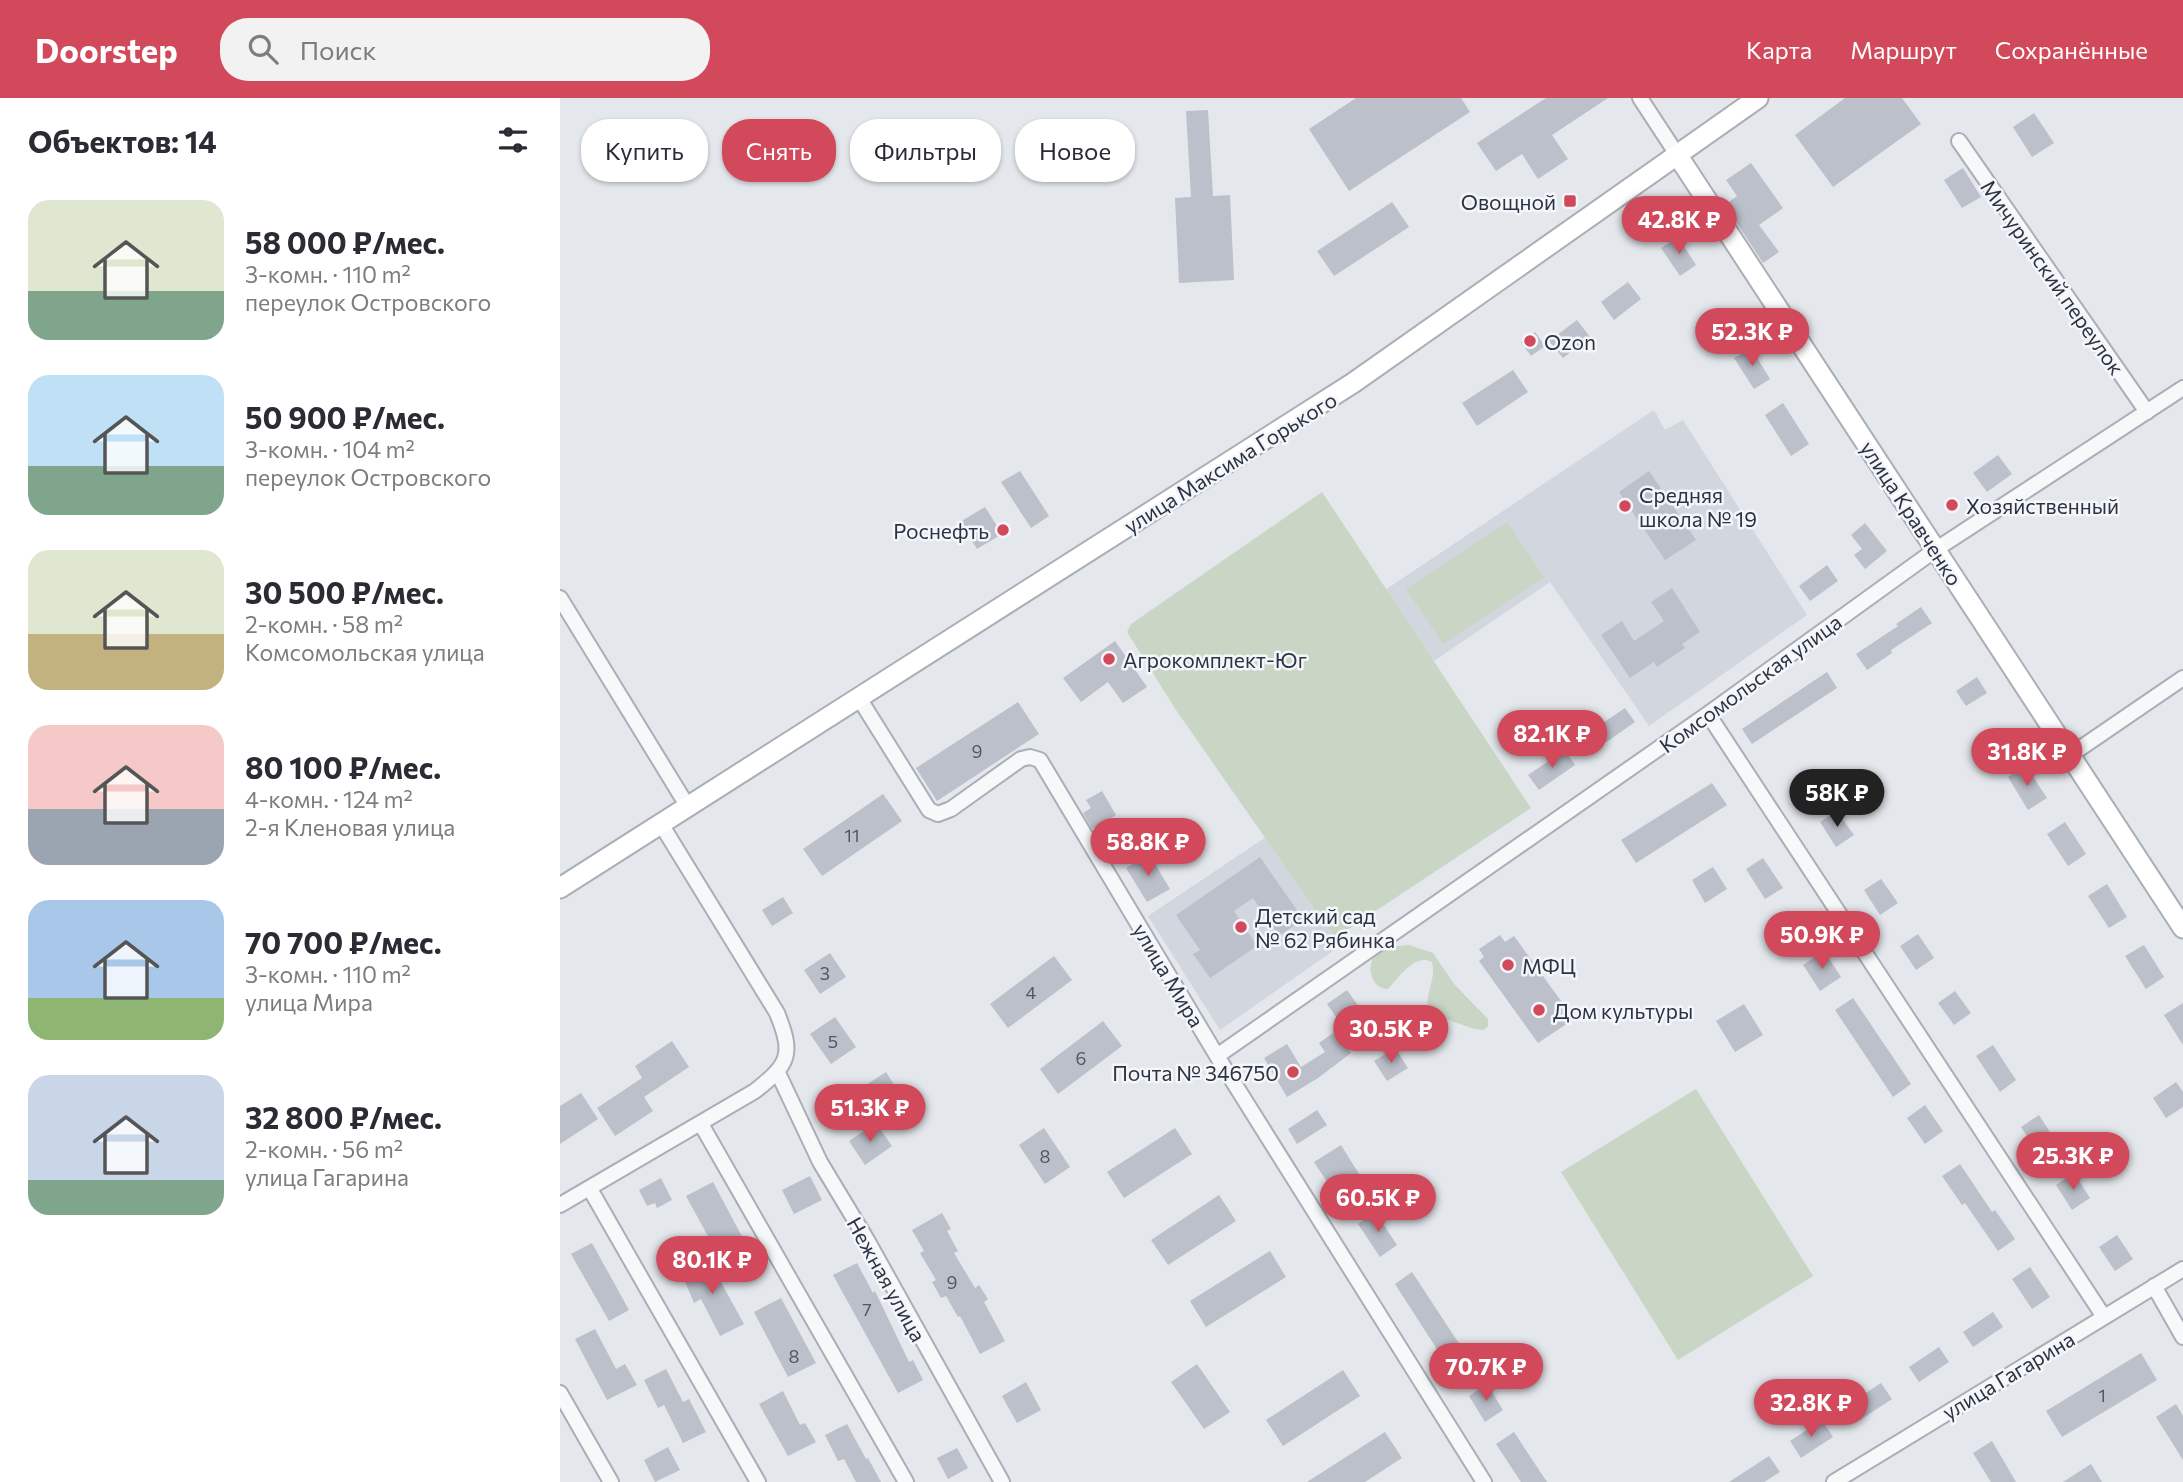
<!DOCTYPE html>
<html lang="ru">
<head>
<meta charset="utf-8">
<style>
  body { margin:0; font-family:Commissioner,sans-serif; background:#f2f2f3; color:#2b2b33; height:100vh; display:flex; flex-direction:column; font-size:26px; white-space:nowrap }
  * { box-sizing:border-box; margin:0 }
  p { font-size:23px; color:#7c7c81 }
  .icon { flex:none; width:38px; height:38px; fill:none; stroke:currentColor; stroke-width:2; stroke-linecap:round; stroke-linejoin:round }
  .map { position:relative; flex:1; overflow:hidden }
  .panel { display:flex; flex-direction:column; background:#fff; width:560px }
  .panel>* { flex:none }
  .hud { position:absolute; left:21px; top:21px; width:665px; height:63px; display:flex; gap:14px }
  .price { position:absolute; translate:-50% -60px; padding:0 16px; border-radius:24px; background:#d1495b; color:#fff; font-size:23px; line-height:46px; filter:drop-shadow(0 2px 4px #0008) }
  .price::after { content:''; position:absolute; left:50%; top:42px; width:21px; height:16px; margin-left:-10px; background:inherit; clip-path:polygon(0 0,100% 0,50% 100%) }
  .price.current { background:#222; color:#fff }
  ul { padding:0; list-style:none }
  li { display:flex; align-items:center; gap:21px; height:175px; padding:0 28px }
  li span { display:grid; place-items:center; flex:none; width:196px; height:140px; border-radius:21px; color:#555 }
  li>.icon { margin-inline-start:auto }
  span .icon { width:84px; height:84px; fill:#fffc; stroke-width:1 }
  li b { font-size:30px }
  h2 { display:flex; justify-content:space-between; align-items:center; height:84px; padding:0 28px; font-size:30px }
  .pill { padding:0 24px; border-radius:28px; background:#fff; box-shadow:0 2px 5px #0004; font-size:24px; line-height:63px }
  .pill.current { background:#d1495b; color:#fff }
  header { display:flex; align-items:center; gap:42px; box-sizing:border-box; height:98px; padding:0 35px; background:#d1495b; color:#fff }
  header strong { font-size:33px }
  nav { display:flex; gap:38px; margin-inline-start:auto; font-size:24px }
  .search { width:490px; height:63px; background:#f2f2f3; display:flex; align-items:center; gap:18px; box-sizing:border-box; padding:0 24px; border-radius:28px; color:#7c7c81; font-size:26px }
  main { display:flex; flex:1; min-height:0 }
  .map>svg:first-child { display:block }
</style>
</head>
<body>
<header>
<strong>Doorstep</strong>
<div class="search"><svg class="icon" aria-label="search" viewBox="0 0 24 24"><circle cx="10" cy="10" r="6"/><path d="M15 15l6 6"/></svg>Поиск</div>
<nav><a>Карта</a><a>Маршрут</a><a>Сохранённые</a></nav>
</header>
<main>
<section class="panel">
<h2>Объектов: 14<svg class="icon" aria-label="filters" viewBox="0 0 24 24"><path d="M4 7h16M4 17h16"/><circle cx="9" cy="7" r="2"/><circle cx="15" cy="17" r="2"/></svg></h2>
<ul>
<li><span style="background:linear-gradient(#dfe7d0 65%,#7fa58c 0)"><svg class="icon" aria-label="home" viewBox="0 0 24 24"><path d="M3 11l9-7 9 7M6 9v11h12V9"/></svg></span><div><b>58 000 ₽/мес.</b><p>3-комн. · 110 m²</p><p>переулок Островского</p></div></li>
<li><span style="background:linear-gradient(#bfe0f5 65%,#7fa58c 0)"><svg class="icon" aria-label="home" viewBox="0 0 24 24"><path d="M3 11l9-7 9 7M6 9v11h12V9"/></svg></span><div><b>50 900 ₽/мес.</b><p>3-комн. · 104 m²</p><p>переулок Островского</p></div></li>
<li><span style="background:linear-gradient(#dfe7d0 60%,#c2b280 0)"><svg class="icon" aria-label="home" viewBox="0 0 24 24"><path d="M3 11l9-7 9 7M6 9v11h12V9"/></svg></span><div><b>30 500 ₽/мес.</b><p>2-комн. · 58 m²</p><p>Комсомольская улица</p></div></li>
<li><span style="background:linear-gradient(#f6c9c9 60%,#9aa5b1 0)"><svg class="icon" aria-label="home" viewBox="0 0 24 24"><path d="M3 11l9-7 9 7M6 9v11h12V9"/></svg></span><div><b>80 100 ₽/мес.</b><p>4-комн. · 124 m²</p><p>2-я Кленовая улица</p></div></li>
<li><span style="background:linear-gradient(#a9c7e8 70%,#8fb573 0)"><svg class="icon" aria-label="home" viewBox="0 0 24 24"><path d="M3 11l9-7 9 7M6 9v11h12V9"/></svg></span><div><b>70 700 ₽/мес.</b><p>3-комн. · 110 m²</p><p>улица Мира</p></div></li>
<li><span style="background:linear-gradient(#c9d6e8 75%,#7fa58c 0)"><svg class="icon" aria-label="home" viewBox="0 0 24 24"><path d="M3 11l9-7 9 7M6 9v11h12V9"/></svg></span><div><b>32 800 ₽/мес.</b><p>2-комн. · 56 m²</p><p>улица Гагарина</p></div></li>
</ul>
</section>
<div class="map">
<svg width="1623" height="1384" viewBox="0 0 1623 1384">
  <rect width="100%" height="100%" fill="#e4e7ec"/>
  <path fill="#d2d6de" d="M1094 312 1105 332 1123 322 1247 517 1089 628 990 484 874 563 825 492Z
    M706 739 780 848 660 932 588 818Z"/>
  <path fill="#c9d6c5" d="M762 394 971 710 775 840 616 612 567 534 571 526Z
    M947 424 984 479 883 546 846 491Z
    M849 847 873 855 895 887 928 921V928L924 932 914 931 869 915C863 899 877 881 872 864 855 855 839 879 828 891 811 891 805 867 816 856 824 848 838 848 849 847Z
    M1136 991 1253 1178 1118 1262 1001 1074Z"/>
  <path fill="#bbc0ca" d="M796 0H901L910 14 789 93 749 31Z
    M986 0H1048L992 37 1008 61 978 81 962 56 936 73 917 45Z
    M1285 0H1342L1361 26 1273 89 1235 37Z
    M648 12 653 98 670 97 674 182 619 185 615 100 631 99 626 13Z
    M1474 15 1494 45 1472 59 1453 29Z
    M1191 65 1223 110 1199 127 1219 154 1203 165 1165 107 1177 98 1166 82Z
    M1403 70 1421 99 1402 110 1384 82Z
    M832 104 849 129 774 178 757 153Z
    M1118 139 1136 167 1120 178 1101 150Z
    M1068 184 1081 201 1054 222 1041 204Z
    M1017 222 1030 239 1003 260 989 243Z
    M975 234 985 248 971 258 961 244Z
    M1191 250 1210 281 1194 291 1174 260Z
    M953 272 968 294 917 328 902 305Z
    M1223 305 1249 346 1231 358 1205 317Z
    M1438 357 1452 376 1427 394 1413 375Z
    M460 373 489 418 471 430 441 384Z
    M1089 373 1136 442 1105 462 1059 394Z
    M425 409 442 436 417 451 400 424Z
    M1305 425 1327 453 1305 471 1294 457 1302 451 1291 437Z
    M1267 467 1278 483 1250 503 1239 488Z
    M1112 490 1140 534 1122 546 1125 550 1097 569 1094 564 1070 580 1041 537 1062 523 1074 543 1104 523 1091 504Z
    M1361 509 1372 525 1331 552 1332 555 1307 572 1296 556 1338 528 1336 526Z
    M555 543 587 589 563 605 548 584 521 604 503 580Z
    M1267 574 1277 590 1192 646 1182 631Z
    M1417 579 1427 595 1406 608 1396 593Z
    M458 604 479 636 377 703 356 670Z
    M1065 610 1075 624 1045 645 1034 631Z
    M1005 652 1015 667 979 692 968 677Z
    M1466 668 1487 700 1468 712 1448 679Z
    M1152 685 1167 707 1076 765 1061 742Z
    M542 693 556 717 532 731 523 715 531 710 526 702Z
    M323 696 342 723 262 778 243 751Z
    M1277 713 1294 737 1276 749 1260 724Z
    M1505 724 1526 756 1508 768 1487 736Z
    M589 756 610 791 587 804 566 770Z
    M700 759 743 821 719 838 693 800 674 813 697 848 650 880 633 856 640 852 616 817Z
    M1203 760 1223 790 1205 801 1186 771Z
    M1153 769 1167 791 1145 805 1132 782Z
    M1321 781 1338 805 1320 817 1304 792Z
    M1547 786 1567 819 1549 830 1528 798Z
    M223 799 233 815 212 828 202 812Z
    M1358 836 1374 860 1356 872 1340 848Z
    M940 837 945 844 954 838 1014 921 978 945 919 863 924 859 919 851Z
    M1584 847 1604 879 1586 891 1565 858Z
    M1264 853 1281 879 1260 893 1243 867Z
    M270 855 286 879 260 896 244 872Z
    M494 858 512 882 448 930 430 906Z
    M787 892 799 909 779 923 767 906Z
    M1395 893 1411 915 1394 927 1378 905Z
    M1293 900 1351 986 1333 999 1275 912Z
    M1623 905V947L1604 917Z
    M1184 906 1203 937 1175 954 1156 923Z
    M275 919 296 949 271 966 250 936Z
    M543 923 562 948 498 996 480 971Z
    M776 933 791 955 758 980 727 999 704 960 727 946 741 969 765 954 759 945Z
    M112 943 129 969 84 999 93 1013 55 1038 37 1010 82 980 75 968Z
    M1433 947 1456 982 1440 994 1416 958Z
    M835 950 848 970 827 983 814 963Z
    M326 974 336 990 316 1003 306 987Z
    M1616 984 1623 994V1009L1606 1020 1593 1000Z
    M21 995 38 1021 0 1046V1008Z
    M1365 1007 1383 1033 1365 1046 1347 1020Z
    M757 1012 767 1027 737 1046 728 1031Z
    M1479 1017 1495 1042 1477 1053 1461 1029Z
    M316 1025 332 1048 305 1067 289 1043Z
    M484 1030 510 1069 485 1086 459 1047Z
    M615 1030 632 1056 564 1100 547 1074Z
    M781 1047 799 1076 773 1093 754 1064Z
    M1400 1066 1432 1114 1435 1112 1455 1141 1438 1153 1405 1105 1402 1107 1382 1078Z
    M1514 1075 1530 1100 1512 1112 1496 1087Z
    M250 1078 262 1102 234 1116 222 1092Z
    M101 1080 112 1102 97 1110 95 1105 87 1108 79 1092Z
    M153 1084 187 1148 161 1162 126 1098Z
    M659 1097 676 1123 608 1167 591 1142Z
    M815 1114 837 1147 820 1159 798 1126Z
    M382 1115 391 1131 387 1133 398 1153 394 1155 415 1190 419 1187 428 1201 424 1204 445 1243 420 1256 400 1218 398 1219 386 1198 381 1200 372 1184 376 1182 360 1155 364 1153 352 1132Z
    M1557 1137 1573 1161 1555 1173 1539 1149Z
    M32 1145 69 1212 49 1223 11 1156Z
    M710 1153 726 1179 646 1229 630 1203Z
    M147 1159 184 1226 160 1238 141 1201 134 1205 124 1181 129 1179 125 1171Z
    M297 1165 313 1195 315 1193 349 1264 353 1262 363 1282 338 1295 273 1177Z
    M1470 1169 1490 1199 1472 1211 1452 1181Z
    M852 1174 902 1250 884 1262 835 1186Z
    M221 1200 256 1265 228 1279 194 1214Z
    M1433 1214 1443 1229 1413 1249 1403 1234Z
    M35 1231 56 1271 65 1266 77 1287 47 1302 15 1241Z
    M1379 1249 1389 1264 1359 1284 1349 1269Z
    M1581 1255 1597 1282 1502 1339 1486 1313Z
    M637 1266 670 1314 644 1331 611 1284Z
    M106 1271 123 1304 129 1301 146 1334 123 1345 104 1307 98 1310 84 1282Z
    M783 1272 800 1298 723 1348 706 1322Z
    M466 1284 481 1312 457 1325 442 1298Z
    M1321 1285 1332 1301 1300 1322 1289 1306Z
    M927 1286 943 1312 925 1324 909 1298Z
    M223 1293 240 1327 245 1325 256 1344 228 1358 199 1306Z
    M1616 1306 1623 1318V1362L1596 1319Z
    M1262 1322 1273 1339 1241 1360 1230 1343Z
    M287 1326 306 1361 308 1360 321 1384H296L284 1361 278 1363 265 1337Z
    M825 1334 842 1360 805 1384H747Z
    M954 1334 971 1360 987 1384H961L936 1346Z
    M1432 1343 1456 1384H1431L1413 1355Z
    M108 1349 120 1372 95 1384 84 1362Z
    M397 1350 408 1370 388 1381 377 1360Z
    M1209 1358 1220 1374 1204 1384H1169Z
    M1531 1366 1542 1384H1503Z"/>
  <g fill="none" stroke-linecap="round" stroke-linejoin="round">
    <g stroke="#a9aeb7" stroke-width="18">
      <path id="street" d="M1080 0 1118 58
        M1399 43 1587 314
        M0 500 128 709
        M299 600 369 712 378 716 391 711 461 661 470 659 480 662 657 958 924 1384
        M1148 616 1544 1219
        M1509 658 1623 580
        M657 958 1148 616 1375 452 1623 290
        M218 975 260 1064 307 1142 442 1384
        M141 1026 346 1384
        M30 1091 198 1384
        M0 1107 195 993C229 966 234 957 217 915L101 726
        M1594 1188 1623 1239
        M0 1295 51 1384
        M1274 1384 1623 1171"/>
    </g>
    <g stroke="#a9aeb7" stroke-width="23">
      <path id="secondary" d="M1118 58 1623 830
        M0 790 793 285 1198 0"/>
    </g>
    <use href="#street" stroke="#f7f8fa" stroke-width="14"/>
    <use href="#secondary" stroke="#fff" stroke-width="19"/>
  </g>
  <g fill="#d1495b" stroke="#f4f6f9" stroke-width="2.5">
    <rect x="1003" y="96" width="14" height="14" rx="3.5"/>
    <circle cx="970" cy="243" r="7"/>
    <circle cx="1392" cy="407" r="7"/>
    <circle cx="1065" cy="408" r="7"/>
    <circle cx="443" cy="432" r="7"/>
    <circle cx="549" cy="561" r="7"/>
    <circle cx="681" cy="829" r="7"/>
    <circle cx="948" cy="867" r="7"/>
    <circle cx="979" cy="912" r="7"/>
    <circle cx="733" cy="974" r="7"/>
  </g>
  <g text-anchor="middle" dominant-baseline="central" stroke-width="5" stroke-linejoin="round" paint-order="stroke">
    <g font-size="18" fill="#4f5766">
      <text x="417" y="653">9</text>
      <text x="292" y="737">11</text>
      <text x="265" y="875">3</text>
      <text x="471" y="894">4</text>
      <text x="273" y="943">5</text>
      <text x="521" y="960">6</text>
      <text x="485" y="1058">8</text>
      <text x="392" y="1184">9</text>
      <text x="307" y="1211">7</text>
      <text x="234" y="1258">8</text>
      <text x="1542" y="1297">1</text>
    </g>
    <g font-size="21" fill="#2b3445" stroke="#f4f6f9" text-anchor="start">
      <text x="996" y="103" text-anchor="end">Овощной</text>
      <text x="984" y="243">Ozon</text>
      <text x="1079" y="396">Средняя<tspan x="1079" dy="24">школа № 19</tspan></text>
      <text x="1406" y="407">Хозяйственный</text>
      <text x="429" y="432" text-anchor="end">Роснефть</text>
      <text x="563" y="561">Агрокомплект-Юг</text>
      <text x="695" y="817">Детский сад<tspan x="695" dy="24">№ 62 Рябинка</tspan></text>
      <text x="962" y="867">МФЦ</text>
      <text x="993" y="912">Дом культуры</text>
      <text x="719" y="974" text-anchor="end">Почта № 346750</text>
    </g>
    <g font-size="21" fill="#2b3445" stroke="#f4f6f9">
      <text transform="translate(1493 179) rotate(55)">Мичуринский переулок</text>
      <text transform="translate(670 364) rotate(-32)">улица Максима Горького</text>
      <text transform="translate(1352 415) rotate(57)">улица Кравченко</text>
      <text transform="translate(1190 585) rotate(-36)">Комсомольская улица</text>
      <text transform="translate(609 877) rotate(59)">улица Мира</text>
      <text transform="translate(327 1181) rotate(61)">Нежная улица</text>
      <text transform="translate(1448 1277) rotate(-31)">улица Гагарина</text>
    </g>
  </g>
</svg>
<b class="price" style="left:1119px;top:158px">42.8K ₽</b>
<b class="price" style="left:1192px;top:270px">52.3K ₽</b>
<b class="price" style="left:992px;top:672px">82.1K ₽</b>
<b class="price" style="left:1467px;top:690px">31.8K ₽</b>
<b class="price current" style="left:1277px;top:731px">58K ₽</b>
<b class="price" style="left:588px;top:780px">58.8K ₽</b>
<b class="price" style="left:1262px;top:873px">50.9K ₽</b>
<b class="price" style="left:831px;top:967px">30.5K ₽</b>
<b class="price" style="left:310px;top:1046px">51.3K ₽</b>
<b class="price" style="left:1513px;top:1094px">25.3K ₽</b>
<b class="price" style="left:818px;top:1136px">60.5K ₽</b>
<b class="price" style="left:152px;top:1198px">80.1K ₽</b>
<b class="price" style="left:926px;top:1305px">70.7K ₽</b>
<b class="price" style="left:1251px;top:1341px">32.8K ₽</b>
<div class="hud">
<a class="pill">Купить</a>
<a class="pill current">Снять</a>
<a class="pill">Фильтры</a>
<a class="pill">Новое</a>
</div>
</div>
</main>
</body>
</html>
